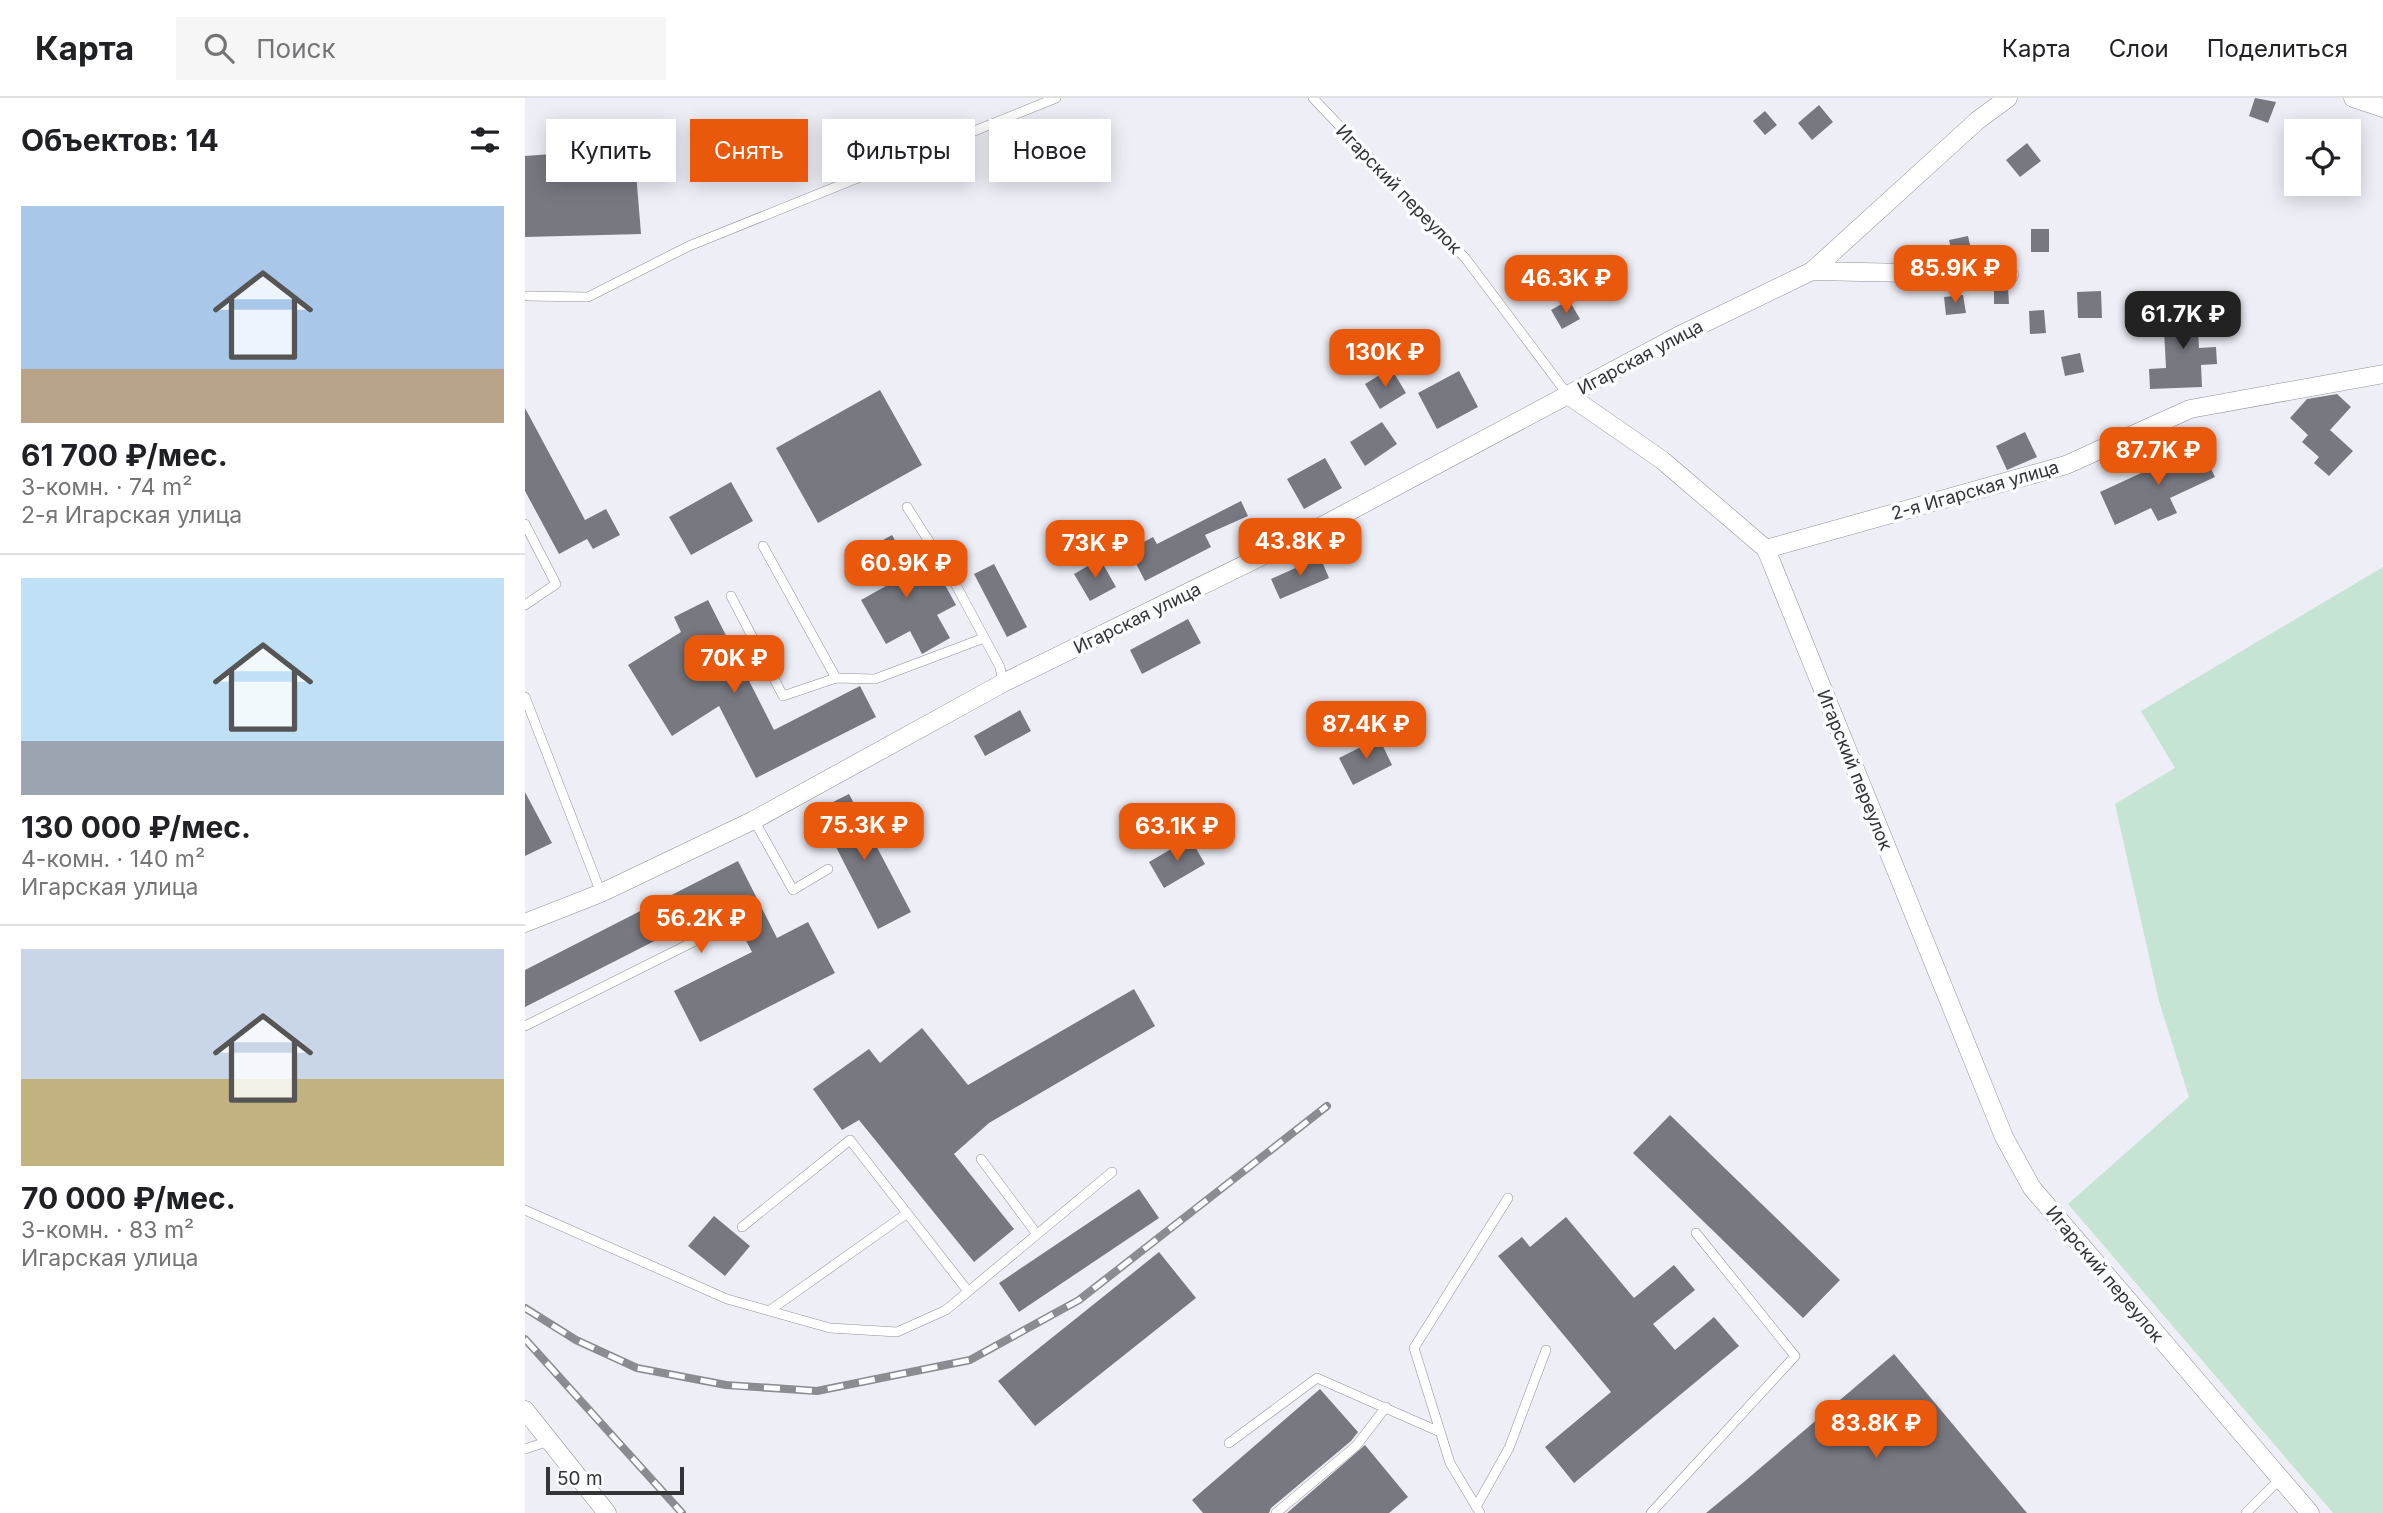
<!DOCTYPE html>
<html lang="ru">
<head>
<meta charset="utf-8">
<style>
  body { margin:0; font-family:Inter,sans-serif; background:#f6f6f6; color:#202124; height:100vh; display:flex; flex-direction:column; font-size:26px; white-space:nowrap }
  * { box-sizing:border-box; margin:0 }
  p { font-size:23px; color:#757577 }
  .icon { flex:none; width:38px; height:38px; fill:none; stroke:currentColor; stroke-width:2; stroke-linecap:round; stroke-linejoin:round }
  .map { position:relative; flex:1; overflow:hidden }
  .panel { display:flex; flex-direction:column; background:#fff; width:525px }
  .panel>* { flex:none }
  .hud { position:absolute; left:21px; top:21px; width:665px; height:63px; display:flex; gap:14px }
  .controls { position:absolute; left:1759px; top:21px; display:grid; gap:14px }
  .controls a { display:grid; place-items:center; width:77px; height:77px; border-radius:0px; background:#fff; box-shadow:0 4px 18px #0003; font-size:35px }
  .scale { position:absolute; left:21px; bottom:18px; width:138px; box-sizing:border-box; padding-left:7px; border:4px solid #333437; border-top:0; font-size:19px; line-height:24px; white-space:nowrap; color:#333437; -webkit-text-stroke:5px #fbfcff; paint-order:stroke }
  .price { position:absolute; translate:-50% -60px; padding:0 16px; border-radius:14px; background:#ea580c; color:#fff; font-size:23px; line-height:46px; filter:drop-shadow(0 2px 4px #0008) }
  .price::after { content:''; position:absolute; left:50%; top:42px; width:21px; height:16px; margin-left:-10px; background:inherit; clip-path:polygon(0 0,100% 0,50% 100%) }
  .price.current { background:#222; color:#fff }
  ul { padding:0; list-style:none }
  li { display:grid; align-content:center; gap:14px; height:371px; padding:0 21px }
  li+li { border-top:2px solid #e0e0e0 }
  li span { display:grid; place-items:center; height:217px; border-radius:0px; color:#555 }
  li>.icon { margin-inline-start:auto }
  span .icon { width:126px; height:126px; fill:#fffc; stroke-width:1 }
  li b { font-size:30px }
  h2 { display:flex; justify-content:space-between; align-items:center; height:84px; padding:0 21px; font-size:30px }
  .tag { padding:0 24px; border-radius:0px; background:#fff; box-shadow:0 4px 18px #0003; font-size:24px; line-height:63px }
  .tag.current { background:#ea580c; color:#fff }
  header { display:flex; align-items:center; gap:42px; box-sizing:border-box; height:98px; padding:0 35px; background:#fff; border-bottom:2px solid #e0e0e0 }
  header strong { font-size:33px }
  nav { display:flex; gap:38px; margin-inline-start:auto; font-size:24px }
  .search { width:490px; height:63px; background:#f6f6f6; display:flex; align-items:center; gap:18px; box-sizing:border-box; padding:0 24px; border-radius:0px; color:#757577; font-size:26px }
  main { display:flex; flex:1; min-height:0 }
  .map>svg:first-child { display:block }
</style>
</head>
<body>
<header>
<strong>Карта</strong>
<div class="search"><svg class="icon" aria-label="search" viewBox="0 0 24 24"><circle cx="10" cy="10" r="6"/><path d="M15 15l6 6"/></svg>Поиск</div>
<nav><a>Карта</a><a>Слои</a><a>Поделиться</a></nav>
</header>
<main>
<section class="panel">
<h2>Объектов: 14<svg class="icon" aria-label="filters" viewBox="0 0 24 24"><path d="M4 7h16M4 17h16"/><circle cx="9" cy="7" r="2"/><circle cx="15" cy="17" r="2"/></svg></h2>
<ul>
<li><span style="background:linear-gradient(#a9c7e8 75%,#b9a48a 0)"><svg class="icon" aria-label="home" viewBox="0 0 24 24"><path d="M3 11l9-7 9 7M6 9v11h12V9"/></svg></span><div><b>61 700 ₽/мес.</b><p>3-комн. · 74 m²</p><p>2-я Игарская улица</p></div></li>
<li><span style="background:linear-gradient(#bfe0f5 75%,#9aa5b1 0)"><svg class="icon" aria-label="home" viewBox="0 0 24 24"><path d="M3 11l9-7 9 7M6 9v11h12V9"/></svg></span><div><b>130 000 ₽/мес.</b><p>4-комн. · 140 m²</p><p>Игарская улица</p></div></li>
<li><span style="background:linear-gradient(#c9d6e8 60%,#c2b280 0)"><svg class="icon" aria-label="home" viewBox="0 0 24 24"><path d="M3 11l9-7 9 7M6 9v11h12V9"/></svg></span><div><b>70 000 ₽/мес.</b><p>3-комн. · 83 m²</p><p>Игарская улица</p></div></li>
</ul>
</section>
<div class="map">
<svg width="1858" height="1415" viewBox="0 0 1858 1415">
  <rect width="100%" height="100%" fill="#edeef6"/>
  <path fill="#c5e4d4" d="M1858 469V1415H1808L1543 1106 1664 999 1634 903 1590 706 1650 670 1616 613Z"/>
  <path fill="#787980" d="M1730 0 1751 4 1743 25 1724 18Z
    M1294 7 1308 24 1287 42 1273 25Z
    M1240 13 1252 27 1240 37 1228 23Z
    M1502 45 1516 63 1495 79 1481 62Z
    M109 50 116 136 0 139V58Z
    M1506 131H1524V154H1506Z
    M1443 138 1447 156 1428 159 1424 142Z
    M1469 188H1483L1484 206H1469Z
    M1576 193 1577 220H1553L1552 194Z
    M1438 197 1441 215 1421 217 1419 199Z
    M1671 200 1674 250 1691 249 1692 266 1676 267 1677 289 1625 291 1624 271 1641 270 1639 232 1649 231 1648 201Z
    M1044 202 1055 221 1037 231 1026 212Z
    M1519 212 1521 235 1505 236 1504 213Z
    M1555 255 1559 274 1540 278 1536 259Z
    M866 270 881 295 855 311 840 286Z
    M934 273 953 309 912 331 893 295Z
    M355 292 397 367 293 425 251 350Z
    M1812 296 1826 309 1805 332 1828 353 1804 378 1789 365 1794 359 1777 344 1783 337 1765 320 1782 301Z
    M0 310 60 422 81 411 95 437 68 451 62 441 34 456 0 393Z
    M857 324 872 346 840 368 825 344Z
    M1500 334 1512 359 1482 372 1471 348Z
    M1675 348 1690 379 1645 400 1652 415 1633 423 1626 410 1590 427 1575 394Z
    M800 360 817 390 779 411 762 381Z
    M206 384 228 423 166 457 144 419Z
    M716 403 723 418 680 437 686 449 620 483 604 452 628 439 632 446Z
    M367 437 395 487 414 476 431 507 412 517 425 540 397 556 385 533 361 546 336 502 361 488 340 452Z
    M795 459 804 480 755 501 746 481Z
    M575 461 591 489 565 503 549 476Z
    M469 466 502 529 482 539 449 476Z
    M183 502 249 632 335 588 351 619 231 680 194 608 147 638 103 567 156 534 149 519Z
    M663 521 676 545 617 576 605 552Z
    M495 612 506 633 460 658 449 638Z
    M854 640 867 667 828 687 814 660Z
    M0 694 27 745 0 758Z
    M324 696 386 814 353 831 292 712Z
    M665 740 680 766 639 790 624 764Z
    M213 763 252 840 283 824 310 875 175 944 149 893 227 854 202 806 0 909V872Z
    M609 891 630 928 464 1025 429 1056 489 1131 449 1164 334 1022 317 1032 288 991 344 951 355 965 397 930 443 987Z
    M1145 1017 1315 1182 1278 1220 1108 1055Z
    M614 1091 634 1120 494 1214 474 1185Z
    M189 1118 225 1148 200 1178 163 1148Z
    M1041 1119 1109 1200 1149 1167 1170 1192 1128 1226 1150 1252 1189 1219 1214 1248 1049 1385 1020 1349 1086 1294 973 1158 997 1139 1005 1149Z
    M634 1154 671 1200 510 1328 473 1283Z
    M1369 1256 1502 1415H1181L1220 1383Z
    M795 1291 833 1334 826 1343 746 1410 744 1415H678L667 1402Z
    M840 1347 883 1399 864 1415H762Z"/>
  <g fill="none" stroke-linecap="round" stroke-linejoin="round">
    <g stroke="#909198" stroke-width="10">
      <path id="service" d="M788 0 941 161 1043 297
        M3 198 63 199 164 148 531 0
        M382 409 425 476 475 569 478 585
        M0 426 31 486 0 507
        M238 448 311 580 350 581 459 540
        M206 498 258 598 311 580
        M0 599 76 795
        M229 722 268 792 303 771
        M0 928 190 833
        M456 1061 511 1135
        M0 1112 202 1201 305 1230 372 1234 421 1212 587 1074
        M217 1129 325 1042 442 1192
        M244 1213 381 1116
        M704 1345 792 1280 915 1334
        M0 1351 24 1343
        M951 1409 984 1350 1021 1252
        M751 1415 831 1348 861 1309
        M955 1415 925 1365 889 1250 983 1100
        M1126 1415 1270 1258 1171 1135
        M1721 1415 1755 1381"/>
    </g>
    <g stroke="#909198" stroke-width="19">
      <path id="minor" d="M1828 0 1858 10
        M1287 173 1484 177
        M1043 297 1137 362 1241 451 1479 1039 1507 1090 1785 1415
        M1241 451 1541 367 1665 311 1858 276
        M0 825 76 795 229 722 478 585 780 437 1157 236 1287 173 1453 22 1483 0
        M0 1312 82 1415"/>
    </g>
    <use href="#service" stroke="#fff" stroke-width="9"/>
    <use href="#minor" stroke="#fff" stroke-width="18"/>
    <g stroke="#8b8c91" stroke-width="8">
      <path id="rail" d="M0 1210 51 1242 112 1270 201 1287 292 1293 445 1262 554 1202 802 1008
        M0 1241 157 1415"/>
    </g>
    <use href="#rail" stroke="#fbfcff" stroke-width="5" stroke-dasharray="16" stroke-linecap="butt"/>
  </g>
  <g text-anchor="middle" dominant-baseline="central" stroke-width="7" stroke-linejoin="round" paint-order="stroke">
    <g font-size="18" fill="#333437" stroke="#fbfcff">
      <text transform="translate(874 91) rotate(46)">Игарский переулок</text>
      <text transform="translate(1115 259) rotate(-28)">Игарская улица</text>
      <text transform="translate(1450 392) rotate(-16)">2-я Игарская улица</text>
      <text transform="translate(612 520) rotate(-26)">Игарская улица</text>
      <text transform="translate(1330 672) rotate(68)">Игарский переулок</text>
      <text transform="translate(1580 1176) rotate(50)">Игарский переулок</text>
    </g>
  </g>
</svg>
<div class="controls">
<a><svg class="icon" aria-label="locate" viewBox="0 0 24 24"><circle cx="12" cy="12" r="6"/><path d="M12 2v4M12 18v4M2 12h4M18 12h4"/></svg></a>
</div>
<div class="scale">50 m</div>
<b class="price" style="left:1430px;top:207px">85.9K ₽</b>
<b class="price" style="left:1041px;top:217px">46.3K ₽</b>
<b class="price current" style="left:1658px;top:253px">61.7K ₽</b>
<b class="price" style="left:860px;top:291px">130K ₽</b>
<b class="price" style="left:1633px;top:389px">87.7K ₽</b>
<b class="price" style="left:775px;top:480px">43.8K ₽</b>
<b class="price" style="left:570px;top:482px">73K ₽</b>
<b class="price" style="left:381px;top:502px">60.9K ₽</b>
<b class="price" style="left:209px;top:597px">70K ₽</b>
<b class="price" style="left:841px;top:663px">87.4K ₽</b>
<b class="price" style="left:339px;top:764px">75.3K ₽</b>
<b class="price" style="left:652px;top:765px">63.1K ₽</b>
<b class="price" style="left:176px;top:857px">56.2K ₽</b>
<b class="price" style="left:1351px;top:1362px">83.8K ₽</b>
<div class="hud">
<a class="tag">Купить</a>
<a class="tag current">Снять</a>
<a class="tag">Фильтры</a>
<a class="tag">Новое</a>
</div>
</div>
</main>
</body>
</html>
